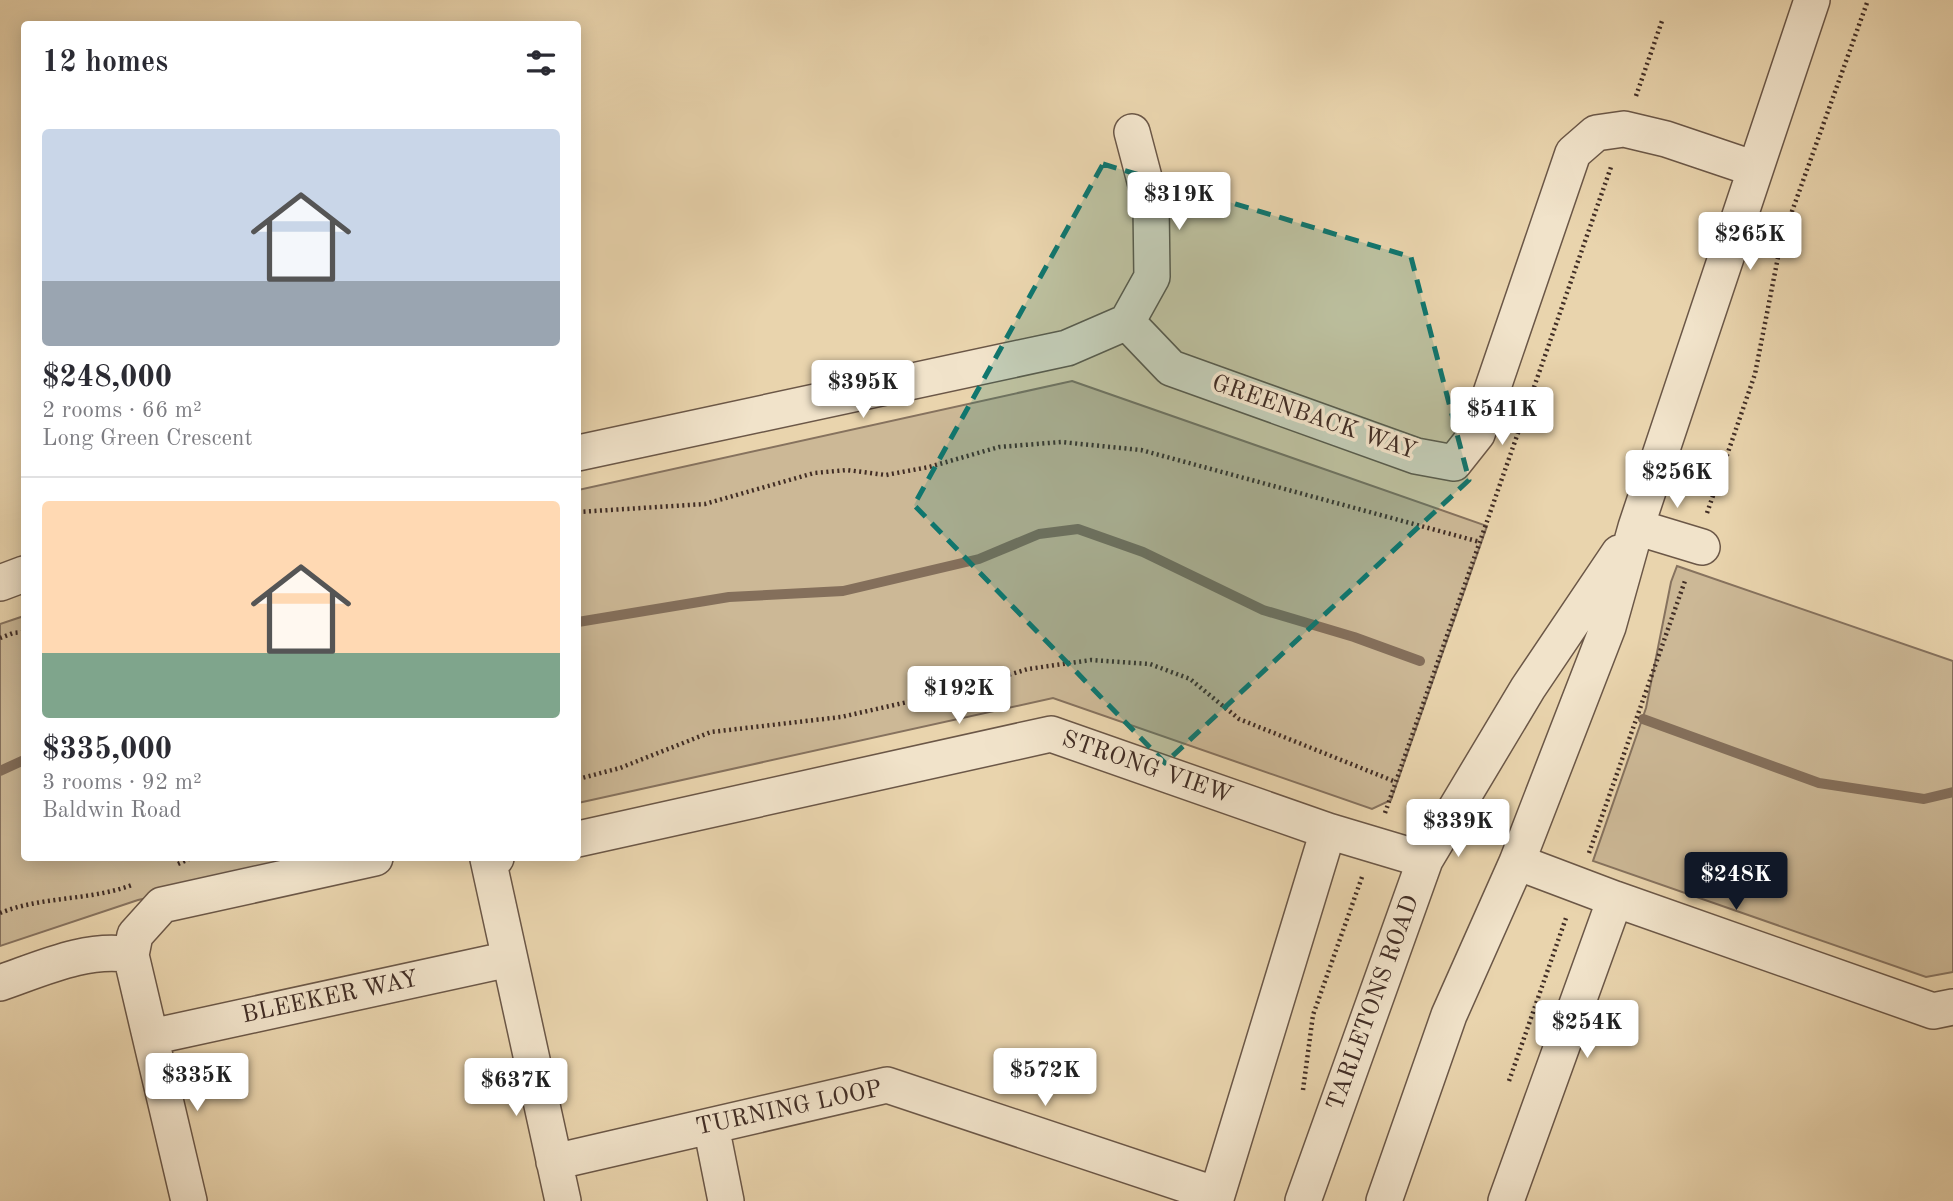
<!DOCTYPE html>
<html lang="en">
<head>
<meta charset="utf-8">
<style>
  body { margin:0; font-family:"Old Standard TT",serif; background:#f7f7f7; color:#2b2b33; height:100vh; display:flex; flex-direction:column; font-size:26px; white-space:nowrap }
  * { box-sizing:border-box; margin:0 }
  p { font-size:23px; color:#7c7c81 }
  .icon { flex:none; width:38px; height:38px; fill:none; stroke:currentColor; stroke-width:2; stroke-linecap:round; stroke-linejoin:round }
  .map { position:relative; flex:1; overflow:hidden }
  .sheet { position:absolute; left:21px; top:21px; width:560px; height:840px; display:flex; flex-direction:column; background:#fff; border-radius:7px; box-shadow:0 4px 18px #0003 }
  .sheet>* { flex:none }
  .price { position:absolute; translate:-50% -60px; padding:0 16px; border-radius:7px; background:#fff; color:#222; font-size:23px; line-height:46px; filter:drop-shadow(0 2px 4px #0008) }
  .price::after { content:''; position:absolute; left:50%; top:42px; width:21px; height:16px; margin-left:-10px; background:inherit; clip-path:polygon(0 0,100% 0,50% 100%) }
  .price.selected { background:#111827; color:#fff }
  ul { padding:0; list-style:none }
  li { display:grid; align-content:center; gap:14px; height:371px; padding:0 21px }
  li+li { border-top:2px solid #e1e1e2 }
  li span { display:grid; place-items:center; height:217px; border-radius:7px; color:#555 }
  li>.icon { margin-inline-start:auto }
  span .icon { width:126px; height:126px; fill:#fffc; stroke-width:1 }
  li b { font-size:30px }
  h2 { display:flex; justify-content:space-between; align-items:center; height:84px; padding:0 21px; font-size:30px }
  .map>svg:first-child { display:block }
</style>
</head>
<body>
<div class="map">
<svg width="1953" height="1201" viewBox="0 0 1953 1201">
  <rect width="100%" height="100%" fill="#e9d4ad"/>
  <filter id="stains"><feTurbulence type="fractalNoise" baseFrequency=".00286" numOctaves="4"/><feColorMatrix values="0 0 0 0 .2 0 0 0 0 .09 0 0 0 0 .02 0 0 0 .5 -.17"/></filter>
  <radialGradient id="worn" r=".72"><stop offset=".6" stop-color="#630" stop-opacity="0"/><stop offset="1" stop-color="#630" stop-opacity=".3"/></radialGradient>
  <path fill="#ccb896" stroke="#86725e" stroke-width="2" d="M1072 381 1487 526 1391 800 1372 809 1053 698 578 803V490Z
    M1677 566 1953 661V972L1926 977 1593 861 1646 708 1671 582Z
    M24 616V858H332L138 900 0 946V624Z"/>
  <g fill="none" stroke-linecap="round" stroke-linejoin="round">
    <path stroke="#846f5b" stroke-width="10" d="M578 622 729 597 843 591 979 559 1039 534 1078 529 1143 552 1263 610 1354 637 1420 661
      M1643 719 1819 783 1924 799 1953 792
      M0 771 24 760"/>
    <g stroke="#6b5747" stroke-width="38">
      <path id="minor" d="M1127 322 1171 368 1416 456 1454 463 1477 434 1573 153 1596 133 1624 129 1666 139 1755 169
        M1127 322 1152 277 1151 204 1132 132
        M578 453 1067 348 1127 322
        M1636 527 1702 547
        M0 583 24 574
        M578 839 1051 734 1328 831 1425 860
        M496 858 488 859 563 1201
        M1517 862 1615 899 1933 1011 1953 1007
        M131 955 135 935 162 905 375 858
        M0 983C41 969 87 947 131 955L189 1201
        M151 1037 509 959
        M711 1126 726 1201
        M554 1162 887 1085 1217 1195 1328 831
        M1303 1201 1425 860 1528 688 1619 553
        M1384 1201 1449 1015 1517 862 1608 627 1636 527 1812 0
        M1506 1201 1615 899"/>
    </g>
    <path stroke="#412d25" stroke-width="4.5" stroke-dasharray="2 3.5" stroke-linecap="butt" d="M1636 96 1663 18
      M578 512 705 504 814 473 847 470 886 475 929 467 999 447 1061 442 1141 450 1480 542
      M1707 513 1755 374 1781 242 1868 0
      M0 638 13 633 24 632
      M578 779 620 768 711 732 841 717 952 692 1028 669 1091 660 1150 664 1190 679 1239 719 1396 782
      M1385 813 1611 167
      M1589 853 1686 578
      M178 864 191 858
      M0 913C42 896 89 901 132 885
      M1509 1081 1566 918
      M1303 1090 1313 1015 1362 877"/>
    <use href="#minor" stroke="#f1e3ca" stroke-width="35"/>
  </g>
  <path fill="#0f766e" fill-opacity="0.2" stroke="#0f766e" stroke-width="5" stroke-dasharray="14 9" stroke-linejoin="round" d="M1103 164 1411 257 1469 480 1165 763 914 505Z"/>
  <g text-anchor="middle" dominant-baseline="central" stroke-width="7" stroke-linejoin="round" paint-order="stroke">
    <g font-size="24" fill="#412d25" stroke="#f1e3ca">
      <text transform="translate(1314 418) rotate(19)">GREENBACK WAY</text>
      <text transform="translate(1147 768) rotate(19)">STRONG VIEW</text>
      <text transform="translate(330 998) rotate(-12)">BLEEKER WAY</text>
      <text transform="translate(1374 1003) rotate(-70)">TARLETONS ROAD</text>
      <text transform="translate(789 1109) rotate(-12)">TURNING LOOP</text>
    </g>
  </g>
  <rect width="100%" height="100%" filter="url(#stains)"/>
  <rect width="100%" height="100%" fill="url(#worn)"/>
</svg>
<b class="price" style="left:1179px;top:232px">$319K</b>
<b class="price" style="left:1750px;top:272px">$265K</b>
<b class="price" style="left:863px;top:420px">$395K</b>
<b class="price" style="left:1502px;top:447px">$541K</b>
<b class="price" style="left:1677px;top:510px">$256K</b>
<b class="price" style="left:959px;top:726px">$192K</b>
<b class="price" style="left:1458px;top:859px">$339K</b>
<b class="price selected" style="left:1736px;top:912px">$248K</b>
<b class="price" style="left:1587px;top:1060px">$254K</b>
<b class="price" style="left:1045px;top:1108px">$572K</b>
<b class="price" style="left:197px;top:1113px">$335K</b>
<b class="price" style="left:516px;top:1118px">$637K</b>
<section class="sheet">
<h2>12 homes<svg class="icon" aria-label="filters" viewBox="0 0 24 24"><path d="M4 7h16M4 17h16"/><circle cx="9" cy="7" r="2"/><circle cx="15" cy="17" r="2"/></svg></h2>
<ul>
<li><span style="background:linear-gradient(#c9d6e8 70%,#9aa5b1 0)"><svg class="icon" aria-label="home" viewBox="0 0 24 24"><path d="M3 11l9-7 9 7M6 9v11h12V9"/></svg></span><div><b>$248,000</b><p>2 rooms · 66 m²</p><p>Long Green Crescent</p></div></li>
<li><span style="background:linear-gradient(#ffd9b3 70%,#7fa58c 0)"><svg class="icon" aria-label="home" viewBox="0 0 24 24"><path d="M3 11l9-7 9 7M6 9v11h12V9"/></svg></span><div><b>$335,000</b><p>3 rooms · 92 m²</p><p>Baldwin Road</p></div></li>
</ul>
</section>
</div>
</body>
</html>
